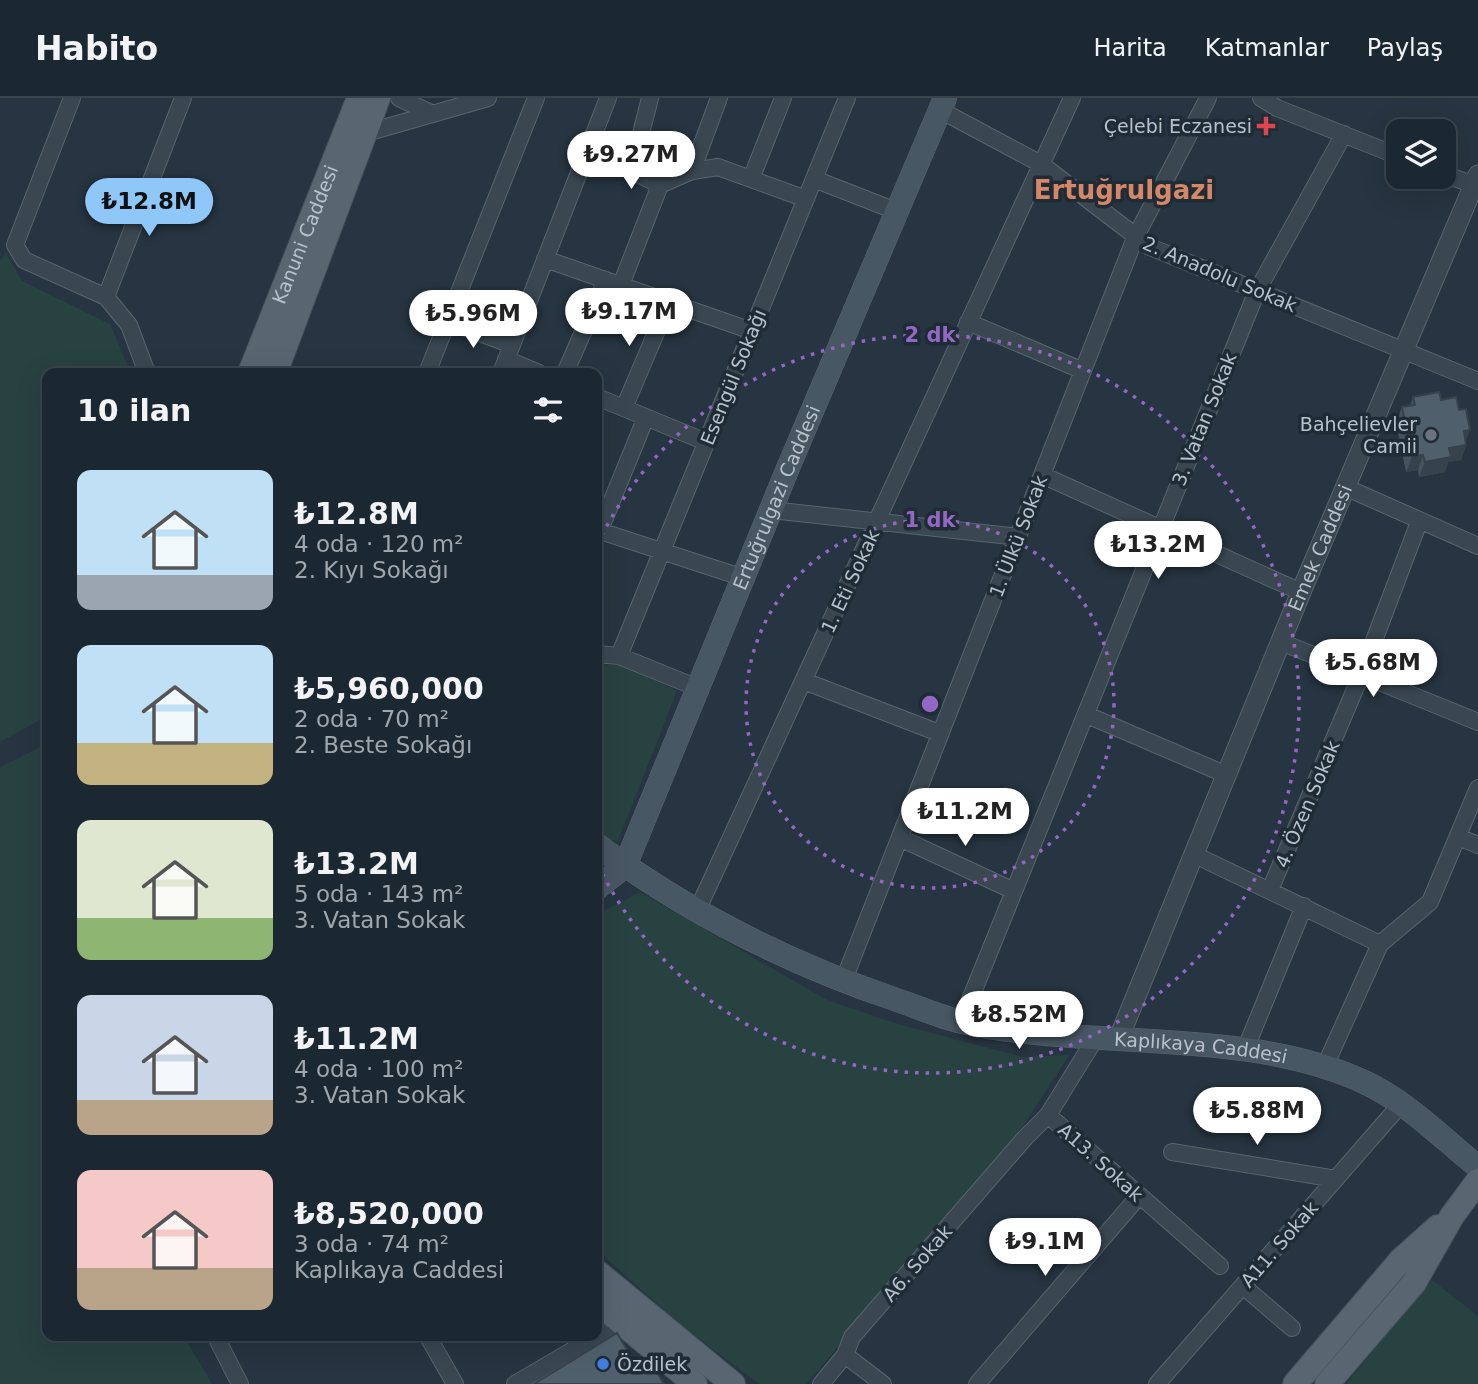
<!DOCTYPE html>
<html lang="tr">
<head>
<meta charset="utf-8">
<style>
  body { margin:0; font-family:"DejaVu Sans",sans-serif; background:#253039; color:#f1f3f6; height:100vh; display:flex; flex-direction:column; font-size:26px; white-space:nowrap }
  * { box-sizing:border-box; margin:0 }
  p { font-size:23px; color:#a0a6ab }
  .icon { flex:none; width:38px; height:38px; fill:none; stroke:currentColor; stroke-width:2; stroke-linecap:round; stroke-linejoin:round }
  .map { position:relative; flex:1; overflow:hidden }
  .drawer { position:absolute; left:42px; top:270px; width:560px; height:973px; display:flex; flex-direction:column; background:#1c2831; border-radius:14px; box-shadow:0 7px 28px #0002,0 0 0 2px #3a444d }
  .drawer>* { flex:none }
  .tools { position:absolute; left:1386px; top:21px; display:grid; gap:14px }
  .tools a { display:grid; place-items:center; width:70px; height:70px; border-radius:14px; background:#1c2831; box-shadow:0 7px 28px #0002,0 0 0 2px #3a444d; font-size:35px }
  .price { position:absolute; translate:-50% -60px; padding:0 16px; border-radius:24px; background:#fff; color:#222; font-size:23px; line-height:46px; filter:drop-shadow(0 2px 4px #0008) }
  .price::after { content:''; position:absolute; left:50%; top:42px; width:21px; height:16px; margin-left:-10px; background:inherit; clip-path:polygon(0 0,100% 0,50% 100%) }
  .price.current { background:#8fc7f8; color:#111 }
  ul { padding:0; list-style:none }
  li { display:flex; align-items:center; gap:21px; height:175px; padding:0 35px }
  li span { display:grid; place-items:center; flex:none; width:196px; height:140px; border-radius:14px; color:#555 }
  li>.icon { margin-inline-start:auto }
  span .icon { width:84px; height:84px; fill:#fffc; stroke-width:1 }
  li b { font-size:30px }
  h2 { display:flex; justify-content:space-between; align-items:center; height:84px; padding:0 35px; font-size:30px }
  header { display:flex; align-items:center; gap:42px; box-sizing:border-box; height:98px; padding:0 35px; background:#1c2831; border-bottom:2px solid #3a444d }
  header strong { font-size:33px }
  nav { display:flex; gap:38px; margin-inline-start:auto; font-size:24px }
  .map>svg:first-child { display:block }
</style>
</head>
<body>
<header>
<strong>Habito</strong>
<nav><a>Harita</a><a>Katmanlar</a><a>Paylaş</a></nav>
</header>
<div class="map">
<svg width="1478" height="1286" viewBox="0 0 1478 1286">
  <rect width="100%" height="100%" fill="#263541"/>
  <path fill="#284241" d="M6 155 22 183 110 226 131 275H47V618L0 644V163Z
    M597 566 623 567 677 593 618 743 609 742 597 732Z
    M47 646V1237H183L212 1286H0V669Z
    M640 794 827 902 894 925 1023 959 1069 957 1008 1051 806 1286H759L680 1226 597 1152V816Z
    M1432 1182 1478 1218V1286H1346Z"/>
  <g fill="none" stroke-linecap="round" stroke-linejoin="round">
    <g stroke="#58656e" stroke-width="18">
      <path id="minor" d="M72 0 15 147 24 162 106 199
        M399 0 433 16
        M650 0 633 67 638 76 660 87
        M1261 0 1277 10 1398 58
        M940 12 1041 66 1150 149 1478 283
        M359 37 488 0
        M692 73 719 0
        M1444 76 1474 87
        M751 81 783 0
        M814 81 896 113
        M545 161 752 233
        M621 187 660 87 692 73 718 69 806 101
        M448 223 512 247
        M968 224 1081 272
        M506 261 539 275
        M147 275 129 227 106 199 183 0
        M427 275 536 0
        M501 275 608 0
        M565 275 606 182
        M597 299 706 344
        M624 310 669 204
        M1042 377 1301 494
        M1347 390 1478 448
        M771 412 1019 439
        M597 432 744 480
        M600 432 646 319
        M1281 544 1478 624
        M597 556 619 558 698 590
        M619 558 847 0
        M804 583 939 635
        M1087 617 1227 677
        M1458 739 1478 747
        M900 740 1014 793
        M1195 757 1380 846
        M1270 792 1361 577 1419 424
        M697 813 1072 0
        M843 884 1135 140 1208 0
        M961 924 1257 193 1344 36
        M1095 941 1048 1017 1220 1168
        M1245 952 1304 808
        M1325 968 1380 846 1430 804 1478 690
        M1172 1054 1336 1081
        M1243 1188 1292 1230
        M215 1237 240 1286
        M427 1237 455 1286
        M845 1257 883 1286
        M515 1286 619 1225
        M821 1286 845 1257 852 1239 1025 1040 1048 1017
        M977 1286 1139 1098
        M1157 1286 1401 1006"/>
    </g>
    <g stroke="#58656e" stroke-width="21">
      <g id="tertiary">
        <path id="s1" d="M1118 942 1301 494 1478 77"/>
      </g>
    </g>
    <g stroke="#58656e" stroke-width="24">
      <g id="secondary">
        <path id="s2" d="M597 747C687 814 791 866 897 902 918 909 940 919 962 924 1089 952 1246 929 1364 984 1406 1003 1442 1040 1478 1069"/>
        <path id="s3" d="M597 790 625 768 788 370 945 0"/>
      </g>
    </g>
    <g stroke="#44505a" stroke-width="26">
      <g id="primary">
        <path id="s4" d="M250 275 359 0"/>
        <path d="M275 275 378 0"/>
        <path d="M597 1174 733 1286"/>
        <path d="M597 1204 695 1286"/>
        <path d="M1295 1286 1401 1162 1438 1129"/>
        <path d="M1327 1286 1414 1185 1452 1118 1478 1083"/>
      </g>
    </g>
    <use href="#minor" stroke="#3a4751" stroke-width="16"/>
    <use href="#tertiary" stroke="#3a4751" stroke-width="19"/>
    <use href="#secondary" stroke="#485764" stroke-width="23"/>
    <use href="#primary" stroke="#586671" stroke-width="24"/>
  </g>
  <path fill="#44535d" d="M1413 299 1441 302 1466 343V347L1461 362 1448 364 1445 374 1419 379 1418 372 1406 374 1396 325 1402 309 1410 308Z
    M47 786V813L40 812Z"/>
  <path fill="#37434c" d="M1470 332 1464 347H1466L1461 362 1448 364 1445 374 1419 379 1425 364 1449 350 1464 333Z
    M1423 357 1418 372 1406 374 1412 359Z"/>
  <path fill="#4f606c" stroke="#37434c" stroke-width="2" d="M1439 294 1441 302 1456 299 1459 312 1466 311 1470 332 1464 333 1466 347 1449 350 1451 359 1425 364 1423 357 1412 359 1402 309 1415 307 1413 299Z
    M617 1235 636 1267 648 1260 664 1286H534Z"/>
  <g fill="none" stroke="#9368c4" stroke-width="3.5" stroke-dasharray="3.5 7">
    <circle cx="930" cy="606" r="184"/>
    <path d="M597 447A369 369 0 1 1 597 765"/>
  </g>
  <path fill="#e0444e" stroke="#1f2c36" stroke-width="2.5" d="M1262.5 17.5h7v7h7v7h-7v7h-7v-7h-7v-7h7z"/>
  <circle fill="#6b7280" stroke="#1f2c36" stroke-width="2.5" cx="1431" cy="337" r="7"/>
  <circle fill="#3f7fe0" stroke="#1f2c36" stroke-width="2.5" cx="603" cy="1266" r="7"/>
  <g text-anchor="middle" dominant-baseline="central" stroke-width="7" stroke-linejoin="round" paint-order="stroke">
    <g font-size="19" fill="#b7c2cb" stroke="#1f2c36" text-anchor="end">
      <text x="1252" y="28">Çelebi Eczanesi</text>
      <text x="1417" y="326">Bahçelievler<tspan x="1417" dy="22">Camii</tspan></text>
      <text x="617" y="1266" text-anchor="start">Özdilek</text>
    </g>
    <g font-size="19" fill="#b7c2cb" stroke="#1f2c36">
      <text stroke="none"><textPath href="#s4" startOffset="149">Kanuni Caddesi</textPath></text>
      <text transform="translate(1220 176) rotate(23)">2. Anadolu Sokak</text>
      <text transform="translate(733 279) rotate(-68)">Esengül Sokağı</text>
      <text transform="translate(1204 321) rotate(-68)">3. Vatan Sokak</text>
      <text stroke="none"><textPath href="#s3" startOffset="434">Ertuğrulgazi Caddesi</textPath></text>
      <text transform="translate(1018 438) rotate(-69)">1. Ülkü Sokak</text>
      <text stroke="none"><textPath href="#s1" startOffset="532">Emek Caddesi</textPath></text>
      <text transform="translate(850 483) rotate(-65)">1. Eti Sokak</text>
      <text transform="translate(1307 706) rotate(-67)">4. Özen Sokak</text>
      <text stroke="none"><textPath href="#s2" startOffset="648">Kaplıkaya Caddesi</textPath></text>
      <text transform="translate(1101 1064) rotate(42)">A13. Sokak</text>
      <text transform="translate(1279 1146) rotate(-49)">A11. Sokak</text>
      <text transform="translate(917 1165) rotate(-49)">A6. Sokak</text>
    </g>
    <g font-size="26" font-weight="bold" fill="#d58767" stroke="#1f2c36">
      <text x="1124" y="92">Ertuğrulgazi</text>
    </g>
  </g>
  <circle cx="930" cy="606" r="10" fill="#9368c4" stroke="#1f2c36" stroke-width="3.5"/>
  <g font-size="21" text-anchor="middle" font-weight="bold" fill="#9368c4" stroke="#1f2c36" stroke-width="7" stroke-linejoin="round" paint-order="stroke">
    <text x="930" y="244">2 dk</text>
    <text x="930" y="429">1 dk</text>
  </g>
</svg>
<div class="tools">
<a><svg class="icon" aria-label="layers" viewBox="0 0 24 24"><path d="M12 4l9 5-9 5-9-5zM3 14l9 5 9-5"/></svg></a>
</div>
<b class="price" style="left:631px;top:93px">₺9.27M</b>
<b class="price current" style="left:149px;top:140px">₺12.8M</b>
<b class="price" style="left:629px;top:250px">₺9.17M</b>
<b class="price" style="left:473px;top:252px">₺5.96M</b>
<b class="price" style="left:1158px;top:483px">₺13.2M</b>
<b class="price" style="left:1373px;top:601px">₺5.68M</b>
<b class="price" style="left:965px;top:750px">₺11.2M</b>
<b class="price" style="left:1019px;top:953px">₺8.52M</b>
<b class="price" style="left:1257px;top:1049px">₺5.88M</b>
<b class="price" style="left:1045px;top:1180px">₺9.1M</b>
<section class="drawer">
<h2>10 ilan<svg class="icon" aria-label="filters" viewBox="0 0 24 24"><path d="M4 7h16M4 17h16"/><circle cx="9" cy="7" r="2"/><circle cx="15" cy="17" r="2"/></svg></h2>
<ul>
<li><span style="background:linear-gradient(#bfe0f5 75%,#9aa5b1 0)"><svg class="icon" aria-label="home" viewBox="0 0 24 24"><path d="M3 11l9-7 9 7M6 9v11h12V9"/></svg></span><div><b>₺12.8M</b><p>4 oda · 120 m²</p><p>2. Kıyı Sokağı</p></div></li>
<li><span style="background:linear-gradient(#bfe0f5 70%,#c2b280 0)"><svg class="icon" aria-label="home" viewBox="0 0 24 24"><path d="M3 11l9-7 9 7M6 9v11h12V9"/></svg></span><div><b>₺5,960,000</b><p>2 oda · 70 m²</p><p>2. Beste Sokağı</p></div></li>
<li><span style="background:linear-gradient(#dfe7d0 70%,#8fb573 0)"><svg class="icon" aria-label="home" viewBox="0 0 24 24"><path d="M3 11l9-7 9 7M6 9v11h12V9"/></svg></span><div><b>₺13.2M</b><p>5 oda · 143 m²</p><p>3. Vatan Sokak</p></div></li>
<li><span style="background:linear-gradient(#c9d6e8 75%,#b9a48a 0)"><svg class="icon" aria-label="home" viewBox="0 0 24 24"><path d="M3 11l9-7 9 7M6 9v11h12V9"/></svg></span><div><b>₺11.2M</b><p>4 oda · 100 m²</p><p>3. Vatan Sokak</p></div></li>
<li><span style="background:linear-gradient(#f6c9c9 70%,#b9a48a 0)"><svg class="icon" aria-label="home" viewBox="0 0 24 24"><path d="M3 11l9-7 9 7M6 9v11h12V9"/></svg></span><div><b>₺8,520,000</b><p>3 oda · 74 m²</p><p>Kaplıkaya Caddesi</p></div></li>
</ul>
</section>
</div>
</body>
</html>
